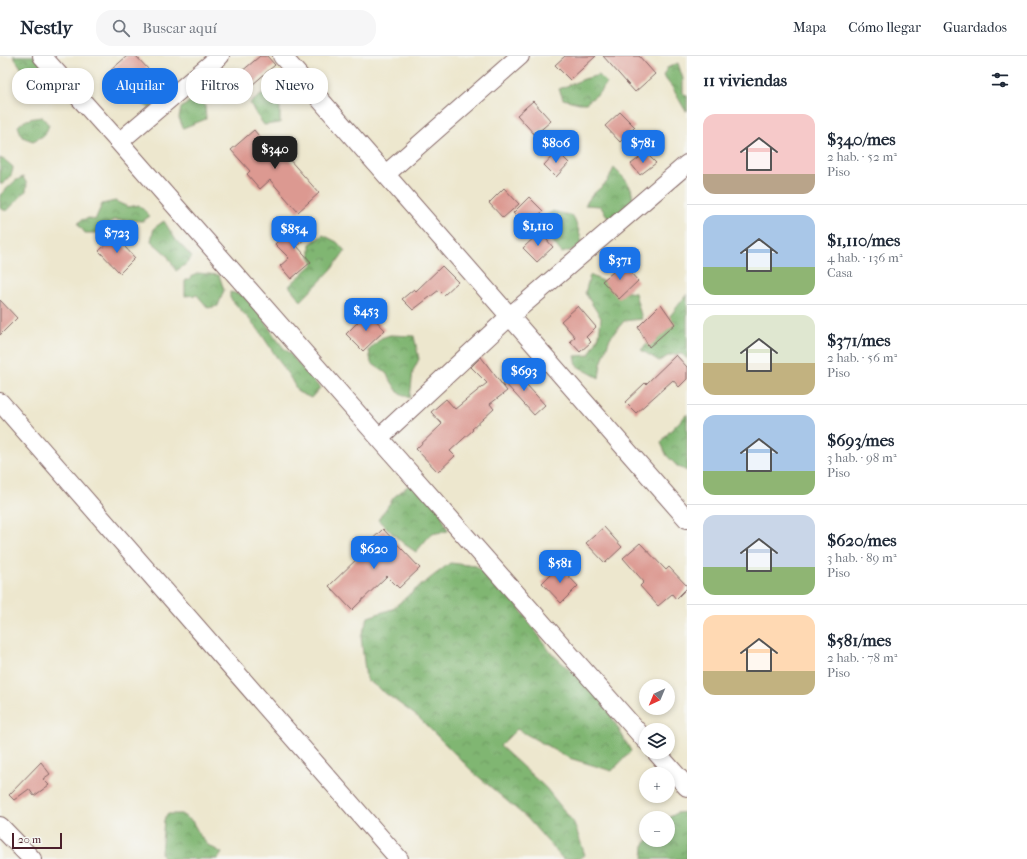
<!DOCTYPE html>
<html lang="es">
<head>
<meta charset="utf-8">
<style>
  body { margin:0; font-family:"IM FELL French Canon",serif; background:#f6f6f7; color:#1f2937; height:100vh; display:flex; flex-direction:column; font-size:15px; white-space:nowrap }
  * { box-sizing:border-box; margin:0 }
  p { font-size:13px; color:#747a83 }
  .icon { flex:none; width:22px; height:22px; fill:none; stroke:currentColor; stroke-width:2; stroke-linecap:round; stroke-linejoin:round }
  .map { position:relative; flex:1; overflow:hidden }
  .details { display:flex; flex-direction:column; background:#fff; width:340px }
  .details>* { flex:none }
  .hud { position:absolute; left:12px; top:12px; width:380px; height:36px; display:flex; gap:8px }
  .needle { width:26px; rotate:224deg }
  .buttons { position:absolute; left:639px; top:623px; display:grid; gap:8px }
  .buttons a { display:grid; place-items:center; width:36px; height:36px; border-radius:50%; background:#fff; box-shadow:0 2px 6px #0003; font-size:20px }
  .scale { position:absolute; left:12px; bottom:10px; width:50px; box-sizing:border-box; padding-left:4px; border:2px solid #4a1f2b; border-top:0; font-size:11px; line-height:14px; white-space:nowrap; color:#4a1f2b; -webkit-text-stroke:3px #f6f6f2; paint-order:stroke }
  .price { position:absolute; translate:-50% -34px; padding:0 9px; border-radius:8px; background:#1a73e8; color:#fff; font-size:13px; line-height:26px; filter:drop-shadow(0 1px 2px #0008) }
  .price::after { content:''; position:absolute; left:50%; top:24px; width:12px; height:9px; margin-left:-6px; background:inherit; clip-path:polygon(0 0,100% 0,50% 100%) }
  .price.current { background:#222; color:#fff }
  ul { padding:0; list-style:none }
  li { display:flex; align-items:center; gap:12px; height:100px; padding:0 16px }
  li+li { border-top:1px solid #e0e1e3 }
  li span { display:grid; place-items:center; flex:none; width:112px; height:80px; border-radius:12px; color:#555 }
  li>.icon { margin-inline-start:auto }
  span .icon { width:48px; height:48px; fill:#fffc; stroke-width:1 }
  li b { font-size:17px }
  h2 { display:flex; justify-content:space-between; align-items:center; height:48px; padding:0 16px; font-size:17px }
  .chip { padding:0 14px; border-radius:16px; background:#fff; box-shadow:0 2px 6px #0003; font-size:14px; line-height:36px }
  .chip.current { background:#1a73e8; color:#fff }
  header { display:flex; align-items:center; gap:24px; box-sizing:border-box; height:56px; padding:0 20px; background:#fff; border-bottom:1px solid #e0e1e3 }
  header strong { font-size:19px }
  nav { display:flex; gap:22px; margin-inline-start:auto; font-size:14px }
  .search { width:280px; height:36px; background:#f6f6f7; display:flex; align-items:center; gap:10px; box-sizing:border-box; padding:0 14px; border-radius:16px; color:#747a83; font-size:15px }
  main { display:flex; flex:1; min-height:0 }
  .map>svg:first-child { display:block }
</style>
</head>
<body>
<header>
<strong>Nestly</strong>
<div class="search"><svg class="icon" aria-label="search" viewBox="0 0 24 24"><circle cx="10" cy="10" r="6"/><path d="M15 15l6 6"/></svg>Buscar aquí</div>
<nav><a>Mapa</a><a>Cómo llegar</a><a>Guardados</a></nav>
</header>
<main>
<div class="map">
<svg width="687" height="803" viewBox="0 0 687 803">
  <defs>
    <pattern id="forest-crowns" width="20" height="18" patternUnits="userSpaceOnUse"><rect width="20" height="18" fill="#80b672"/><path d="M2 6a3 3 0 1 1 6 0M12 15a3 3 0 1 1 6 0" fill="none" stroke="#6b935e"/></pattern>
  </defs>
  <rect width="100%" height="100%" fill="#f6f6f2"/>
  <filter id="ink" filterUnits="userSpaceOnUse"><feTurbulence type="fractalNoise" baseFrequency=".025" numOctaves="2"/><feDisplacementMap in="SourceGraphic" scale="8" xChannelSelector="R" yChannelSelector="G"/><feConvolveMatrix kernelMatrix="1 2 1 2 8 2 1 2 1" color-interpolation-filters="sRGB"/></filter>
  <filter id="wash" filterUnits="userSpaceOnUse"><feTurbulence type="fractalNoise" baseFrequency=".012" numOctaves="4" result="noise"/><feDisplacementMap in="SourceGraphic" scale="16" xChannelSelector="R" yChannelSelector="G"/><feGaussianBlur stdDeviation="0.9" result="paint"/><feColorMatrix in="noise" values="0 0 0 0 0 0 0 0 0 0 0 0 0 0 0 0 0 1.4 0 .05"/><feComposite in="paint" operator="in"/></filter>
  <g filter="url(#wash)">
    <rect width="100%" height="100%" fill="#ede7ce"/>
    <path fill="url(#forest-crowns)" stroke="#656a4e" d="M13 0H42L45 3 47 20 37 27 24 16Z
      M678 7 683 23V37L687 40V55L685 54 672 31 663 20 667 12Z
      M599 19 607 27 598 38 586 47H579L563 43 559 33 584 23Z
      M162 21 178 36 150 52 129 41C139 33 151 28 162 21Z
      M271 34 280 52V67L264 69 256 58 250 47 264 37Z
      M193 43 205 49 206 63 183 72 179 62 181 52Z
      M42 61 49 69 45 79 33 85 22 81 18 70C25 63 33 62 42 61Z
      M0 102 6 105 13 111C13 118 8 125 2 128H0Z
      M614 112 624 122 631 132 633 144 610 164 600 150 585 149 592 139 607 126Z
      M23 121 27 128 26 135 7 155 1 153 0 152V139L15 125Z
      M115 145 128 151 139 149 150 160 143 165 113 164C101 178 104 177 85 177L78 168 81 164 89 162 95 164 102 148Z
      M553 155 573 160 579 175 582 187 572 194 562 197 552 185 542 174 536 167Z
      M164 165 176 184 192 201 186 208 176 215 167 199 151 185 154 172Z
      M323 179 337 186 345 195 331 214 301 245 289 230 314 207 310 200V188Z
      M198 217 219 219 224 234 218 250 208 252 197 239 185 240V225Z
      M590 219 602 225 617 234 635 237 642 263 624 265 610 282 601 308 599 322 577 310 575 300 589 299 599 280 601 262 585 237Z
      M230 236 243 239 261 259 275 281 283 291 293 301 302 312 320 332 311 342 298 336 291 323 258 273 230 242Z
      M687 238V303L682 298 670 299 659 305 641 294 656 278Z
      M390 279 414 280 419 303 413 315 410 342 398 336 386 317 371 307 369 294 381 282Z
      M687 358V415L677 410 667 400 661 387 669 376Z
      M413 426 437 448 448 475 431 478 416 496 404 488 378 464 394 441Z
      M450 507 476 510 508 536 551 597 601 642 631 695 612 715 569 702 517 673 500 690 546 732 574 767 585 799 579 803H563L527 762 473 716 418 661 366 623 361 581 368 561 392 553 416 533Z
      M687 756V803H643L644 788 648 784H668V762L677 757Z
      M167 758H181L192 765 201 781 208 789 222 797 218 803H164L161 797 164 764Z"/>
    <g id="blocks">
      <path fill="#dc9991" d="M127 0H136L149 14 128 33 111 14Z
        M260 0H267L275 9 252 29 241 16Z
        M565 0H596L570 24 555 9Z
        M603 0H639L655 18 635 36Z
        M533 45 551 65 535 79 517 59Z
        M620 56 635 71 620 86 605 70Z
        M254 74 272 96 281 88 291 99 288 102 319 137 298 156 270 124 260 133 247 118 250 115 231 94Z
        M557 95 569 107 556 121 544 109Z
        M646 97 656 107 640 119 631 108Z
        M504 132 519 148 503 162 489 147Z
        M529 141 543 155 526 171 513 157Z
        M299 165 311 177 297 190 311 206 291 223 280 210 289 202 275 188Z
        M540 176 553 191 537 206 523 192Z
        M115 180 135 202 120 217 99 195Z
        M623 208 638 225 619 243 602 225Z
        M442 210 458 226 444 239 439 234 413 254 402 243 414 233 416 235Z
        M0 244 17 262 0 279Z
        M661 248 675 268 649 291 638 271Z
        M578 250 596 271 586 281 591 286 580 296 570 285 575 281 561 265Z
        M368 256 385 274 363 295 346 278Z
        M676 299 687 311V323L679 331 673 324 636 357 625 346 645 327 646 328Z
        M481 301 507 335 490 348 494 353 472 373 473 374 450 395 455 400 438 416 416 393 442 368 431 356 446 343 455 353 487 327 471 311Z
        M518 314 528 326 526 328 545 349 534 359 504 326Z
        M604 471 622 491 605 507 586 487Z
        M383 473 420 512 399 532 387 520 352 554 329 530 364 496 362 493Z
        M640 487 666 514 669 511 687 530V532L676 543 672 538 658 550 640 530 644 526 623 502Z
        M559 510 578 530 561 547 542 527Z
        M41 706 50 718 43 723 49 729 34 740 29 733 14 744 9 739Z"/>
    </g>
  </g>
  <g filter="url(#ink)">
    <use href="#blocks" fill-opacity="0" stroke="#836564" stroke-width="1"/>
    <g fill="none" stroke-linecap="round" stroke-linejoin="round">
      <g stroke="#836564" stroke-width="20">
        <path id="minor" d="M42 0 119 86 379 382 646 685
          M282 0 687 463
          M119 86 220 0
          M386 118 520 0
          M0 346 399 803
          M379 382 510 260 687 108
          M656 696 687 731
          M0 770 32 803"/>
      </g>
      <use href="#minor" stroke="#fff" stroke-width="18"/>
    </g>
  </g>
</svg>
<div class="buttons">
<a><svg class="needle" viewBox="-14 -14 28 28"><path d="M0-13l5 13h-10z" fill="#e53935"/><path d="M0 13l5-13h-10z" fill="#747a83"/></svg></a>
<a><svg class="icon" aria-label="layers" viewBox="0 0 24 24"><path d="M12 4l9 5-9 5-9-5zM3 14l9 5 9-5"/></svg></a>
<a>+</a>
<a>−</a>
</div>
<div class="scale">20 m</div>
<b class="price" style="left:556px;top:108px">$806</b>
<b class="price" style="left:643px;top:108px">$781</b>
<b class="price current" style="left:275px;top:114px">$340</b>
<b class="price" style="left:538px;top:191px">$1,110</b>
<b class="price" style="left:294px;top:194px">$854</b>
<b class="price" style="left:117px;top:198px">$723</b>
<b class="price" style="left:620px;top:225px">$371</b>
<b class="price" style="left:366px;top:276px">$453</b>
<b class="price" style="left:524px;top:336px">$693</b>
<b class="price" style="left:374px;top:514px">$620</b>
<b class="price" style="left:560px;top:528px">$581</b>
<div class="hud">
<a class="chip">Comprar</a>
<a class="chip current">Alquilar</a>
<a class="chip">Filtros</a>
<a class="chip">Nuevo</a>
</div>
</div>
<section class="details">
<h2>11 viviendas<svg class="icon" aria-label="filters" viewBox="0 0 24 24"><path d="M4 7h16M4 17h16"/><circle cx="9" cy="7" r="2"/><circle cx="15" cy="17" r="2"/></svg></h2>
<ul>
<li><span style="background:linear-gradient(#f6c9c9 75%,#b9a48a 0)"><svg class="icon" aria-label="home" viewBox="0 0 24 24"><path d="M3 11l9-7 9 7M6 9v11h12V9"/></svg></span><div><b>$340/mes</b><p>2 hab. · 52 m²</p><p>Piso</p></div></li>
<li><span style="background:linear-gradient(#a9c7e8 65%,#8fb573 0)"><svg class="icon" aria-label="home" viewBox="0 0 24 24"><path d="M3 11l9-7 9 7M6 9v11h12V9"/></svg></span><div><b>$1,110/mes</b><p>4 hab. · 136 m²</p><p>Casa</p></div></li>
<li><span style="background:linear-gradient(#dfe7d0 60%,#c2b280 0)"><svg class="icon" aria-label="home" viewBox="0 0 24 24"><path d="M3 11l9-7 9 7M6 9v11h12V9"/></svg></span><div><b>$371/mes</b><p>2 hab. · 56 m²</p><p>Piso</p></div></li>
<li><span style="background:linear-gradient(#a9c7e8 70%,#8fb573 0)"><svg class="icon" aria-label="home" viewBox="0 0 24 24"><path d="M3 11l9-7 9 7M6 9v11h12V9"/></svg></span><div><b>$693/mes</b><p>3 hab. · 98 m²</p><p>Piso</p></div></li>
<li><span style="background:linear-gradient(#c9d6e8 65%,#8fb573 0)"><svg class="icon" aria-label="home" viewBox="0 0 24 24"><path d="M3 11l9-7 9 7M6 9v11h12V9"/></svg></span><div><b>$620/mes</b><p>3 hab. · 89 m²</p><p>Piso</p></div></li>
<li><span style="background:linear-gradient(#ffd9b3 70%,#c2b280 0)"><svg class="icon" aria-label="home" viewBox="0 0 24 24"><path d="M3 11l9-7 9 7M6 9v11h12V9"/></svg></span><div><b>$581/mes</b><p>2 hab. · 78 m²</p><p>Piso</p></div></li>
</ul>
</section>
</main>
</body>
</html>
